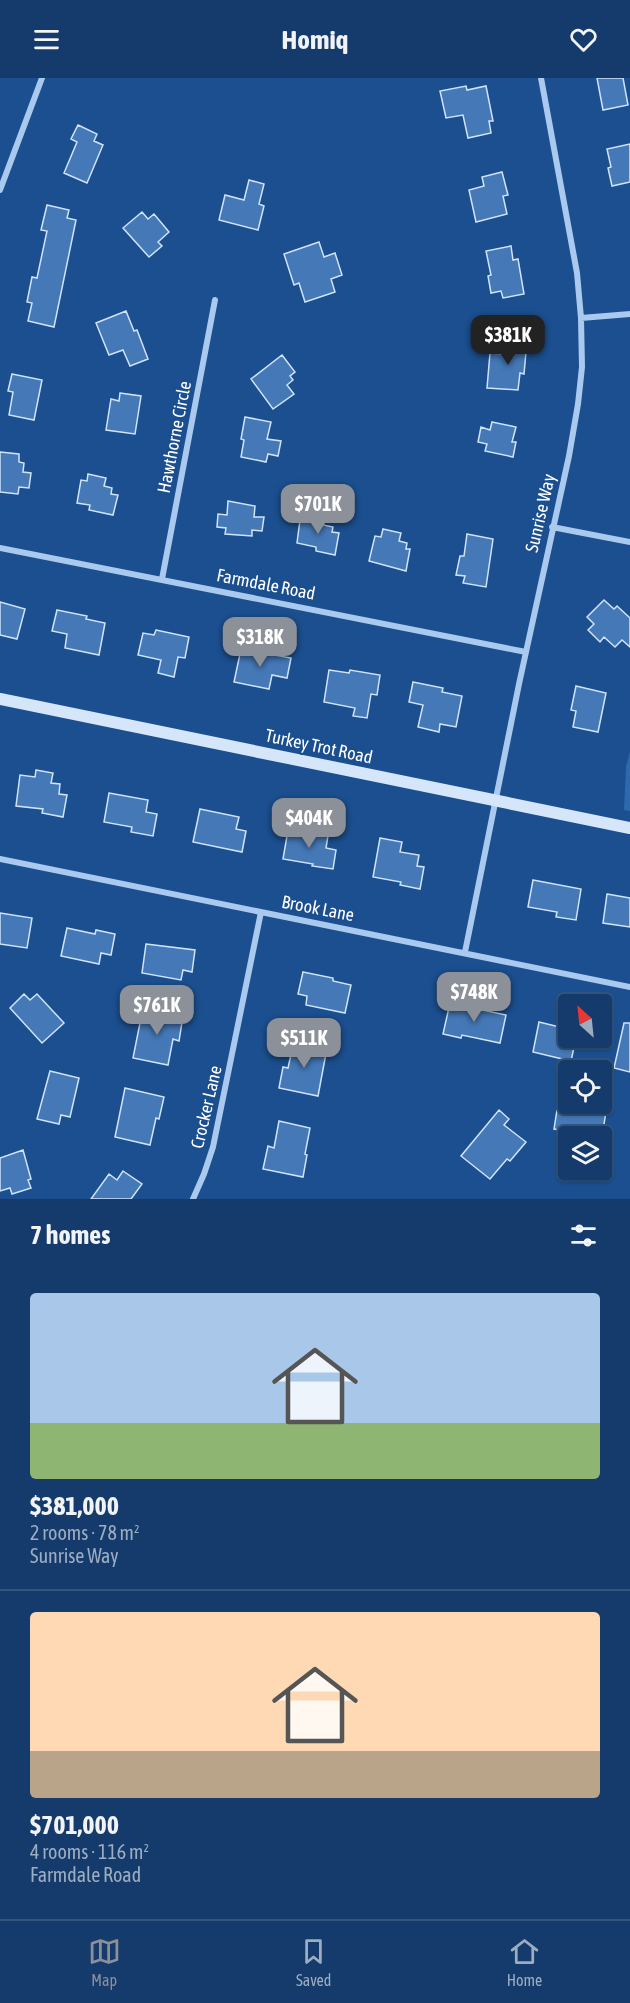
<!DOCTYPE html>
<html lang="en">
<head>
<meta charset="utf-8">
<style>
  body { margin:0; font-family:"Asap Condensed",sans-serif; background:#214673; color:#f1f3f6; height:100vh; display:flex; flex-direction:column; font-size:22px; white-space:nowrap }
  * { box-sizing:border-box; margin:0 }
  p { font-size:20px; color:#9dadc1 }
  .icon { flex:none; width:33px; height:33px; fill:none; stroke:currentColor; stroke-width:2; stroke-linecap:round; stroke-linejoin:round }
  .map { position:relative; height:1121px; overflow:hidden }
  .details { display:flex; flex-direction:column; background:#143b6b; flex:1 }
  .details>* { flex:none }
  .needle { width:39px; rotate:333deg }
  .fabs { position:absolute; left:558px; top:916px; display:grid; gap:12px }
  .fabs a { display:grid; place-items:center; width:54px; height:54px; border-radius:6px; background:#143b6b; box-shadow:0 2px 4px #0004,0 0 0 2px #33557e; font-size:30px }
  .price { position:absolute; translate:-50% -51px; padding:0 14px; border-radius:12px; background:#8c9099; color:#fff; font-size:20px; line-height:39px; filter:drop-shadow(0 2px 3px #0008) }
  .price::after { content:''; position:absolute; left:50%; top:36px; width:18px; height:14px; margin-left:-9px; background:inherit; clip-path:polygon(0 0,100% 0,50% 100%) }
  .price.current { background:#222; color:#fff }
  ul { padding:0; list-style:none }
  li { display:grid; align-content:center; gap:12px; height:318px; padding:0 30px }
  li+li { border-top:2px solid #33557e }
  li span { display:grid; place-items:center; height:186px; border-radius:6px; color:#555 }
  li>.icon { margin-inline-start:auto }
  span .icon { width:108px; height:108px; fill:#fffc; stroke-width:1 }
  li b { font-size:26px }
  h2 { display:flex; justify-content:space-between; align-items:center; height:72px; padding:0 30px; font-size:26px }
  header { display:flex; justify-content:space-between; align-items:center; height:78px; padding:0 30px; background:#143b6b; font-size:27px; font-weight:700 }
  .dock { display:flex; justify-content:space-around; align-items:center; height:84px; border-top:2px solid #33557e; background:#143b6b; font-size:16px; color:#9dadc1 }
  .dock a { display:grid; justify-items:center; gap:3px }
  .dock .current { color:#8c9099 }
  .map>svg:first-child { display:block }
</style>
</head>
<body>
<header><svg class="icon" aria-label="menu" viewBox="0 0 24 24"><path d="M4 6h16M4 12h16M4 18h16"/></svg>Homiq<svg class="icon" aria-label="heart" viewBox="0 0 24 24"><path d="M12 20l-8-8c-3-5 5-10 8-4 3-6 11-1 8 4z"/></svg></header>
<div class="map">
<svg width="630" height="1121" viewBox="0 0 630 1121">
  <rect width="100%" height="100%" fill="#1b4f8f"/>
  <path fill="#2e69ad" d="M630 673V733L624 732 626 689Z"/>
  <path fill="#4478b7" stroke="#cfe3fa" stroke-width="1.5" d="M597 0H623L628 27 603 32Z
    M466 8 467 12 486 8 493 43H489L491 55 468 60 463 37 446 40 440 13Z
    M78 47 97 56 94 63 103 67 87 105 64 95 77 64 71 61Z
    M630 66V104L612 108 608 90 611 89 607 71Z
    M502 94 508 117 503 118 507 136 476 144 469 112 484 108 482 99Z
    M249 102 264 106 259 126 264 128 258 152 219 142 225 117 244 122Z
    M47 127 69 132 67 140 76 142 54 249 28 243 32 225 27 224 32 199 37 200 47 153 41 152Z
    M142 134 148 141 154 136 169 154 158 164 162 168 149 179 123 150Z
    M319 164 324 179 335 175 342 197 331 201 335 214 305 224 299 205 294 207 284 176Z
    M511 168 513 182 518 181 524 216 503 220 501 213 491 215 488 198 491 197 486 173Z
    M126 233 134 253 137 252 148 281 130 288 123 272 109 277 96 245Z
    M506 261 527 263 524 296 520 295 518 312 487 310 490 275 505 276Z
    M282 277 295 294 290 298 293 302 287 307 294 316 273 331 251 301Z
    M12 296 42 302 34 342 9 337 13 314 8 313Z
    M120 315 141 318 135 356 106 352 111 321 119 323Z
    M245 339 271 344 267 361 281 363 278 378 268 376 266 384 241 379 244 362 241 361Z
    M492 344 516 349 512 364H516L513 379 485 373 487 366 478 364 481 349 490 352Z
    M0 374 19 376V384L24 385 23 394 31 395 29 410 19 409 18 416 0 414Z
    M88 396 106 400 104 408 112 410 111 416 118 417 113 437 89 432 90 427 77 425 81 402 87 403Z
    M228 423 255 428 254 439H264L262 453 252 452V458L225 456 226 450 217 449 218 436 227 437Z
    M311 435 325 437 323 447 333 449 332 454 339 455 335 477 316 473V469L297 465 300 442 309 444Z
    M383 451 401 455 399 463 407 465 406 471H410L406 493 369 483 375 458 381 459Z
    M467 456 493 461 486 509 463 505 465 498 456 497 460 478H464Z
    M604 522 614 531 617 528 630 540V569L622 562 615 569 604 559 600 564 588 552 594 546 587 539Z
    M0 524 25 531 17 561 0 557Z
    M57 532 87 538 86 541 105 545 99 577 65 570 67 556 52 553Z
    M156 552 189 559 185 580 178 579 174 599 158 595 161 582 138 577 143 555 154 557Z
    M241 571 291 580 287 600 272 597 269 611 234 604Z
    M329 592 349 595 350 592 380 597 377 617 371 616 367 640 353 638 355 630 324 624Z
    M413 604 443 610 442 614 462 618 456 649 440 646 439 654 418 649 423 627 409 624Z
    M576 608 606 615 598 654 573 649 576 633 571 632Z
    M36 692 53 695 51 705 60 706 59 716 67 717 63 739 42 735 43 731 16 728 20 697 35 699Z
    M109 715 148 722 146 734 157 736 153 758 131 754 132 749 104 744Z
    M200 731 239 739 236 751 246 753 242 774 193 764Z
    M288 752 328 758 326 770 336 772 333 791 312 788 313 786 283 781Z
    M380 760 402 764 400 774 419 777 417 788 424 789 420 811 400 807 401 804 373 799Z
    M533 802 581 811 576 842 556 839 557 834 528 829Z
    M607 816 630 820V849L603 845Z
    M0 835 32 840 27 870 0 866Z
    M67 850 95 856 96 852 115 856 111 877 101 875 99 886 61 878Z
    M146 866 195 872 192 894 183 892 181 902 142 895Z
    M303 894 333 900V903L351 907 345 935 306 927 307 918 298 916Z
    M24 916 30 922 37 916 64 945 42 965 10 930Z
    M450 925 506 937 500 965 462 957 461 960 443 956Z
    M143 930 183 938 179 963 173 961 168 987 133 980Z
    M539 944 568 951V960H576L571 983 533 974Z
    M624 945H630V994L614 990Z
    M294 963 327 970 318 1018 279 1010 283 989 288 990Z
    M50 993 79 1000 70 1039 61 1037 59 1046 37 1041Z
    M125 1010 164 1019 159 1041 156 1040 150 1067 115 1059Z
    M568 1026 607 1028 602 1058 554 1051 557 1032 567 1033Z
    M499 1032 509 1041 504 1047 526 1064 510 1083 507 1081 490 1101 461 1078Z
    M279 1043 310 1050 305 1076 307 1077 303 1099 263 1091 268 1068 274 1070Z
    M23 1072 31 1101 28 1102 31 1110 12 1116 10 1110 0 1113V1080Z
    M123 1093 142 1106 131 1121H91L109 1096 117 1102Z"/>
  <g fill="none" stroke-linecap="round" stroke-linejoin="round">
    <path stroke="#a9c9ee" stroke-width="6" d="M0 112 42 0
      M581 240 630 236
      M552 449 630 464
      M0 470 526 574
      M162 501 215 222
      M0 781 630 909
      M465 874 519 606 569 378 578 326 582 289 581 240 577 195 541 0
      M193 1121 204 1096 213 1069 261 834"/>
    <path stroke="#d6e6fa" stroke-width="12" d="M0 621 630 750"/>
  </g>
  <g text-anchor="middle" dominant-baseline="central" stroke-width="4.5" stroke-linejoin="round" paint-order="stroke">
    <g font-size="18" fill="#fff" stroke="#1b4f8f">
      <text transform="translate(174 359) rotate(-79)">Hawthorne Circle</text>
      <text transform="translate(540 435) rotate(-77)">Sunrise Way</text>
      <text transform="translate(266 506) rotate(11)">Farmdale Road</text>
      <text transform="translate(319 668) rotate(12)">Turkey Trot Road</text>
      <text transform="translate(318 830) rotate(11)">Brook Lane</text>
      <text transform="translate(206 1029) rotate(-77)">Crocker Lane</text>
    </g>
  </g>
</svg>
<div class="fabs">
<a><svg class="needle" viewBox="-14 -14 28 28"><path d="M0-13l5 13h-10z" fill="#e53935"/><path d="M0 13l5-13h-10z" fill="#9dadc1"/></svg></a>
<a><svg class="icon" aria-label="locate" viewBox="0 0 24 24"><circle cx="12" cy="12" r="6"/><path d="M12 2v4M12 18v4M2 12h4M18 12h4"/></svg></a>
<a><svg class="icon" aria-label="layers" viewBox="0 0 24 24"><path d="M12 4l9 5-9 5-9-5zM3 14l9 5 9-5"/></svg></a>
</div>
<b class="price current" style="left:508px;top:288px">$381K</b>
<b class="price" style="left:318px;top:457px">$701K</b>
<b class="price" style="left:260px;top:590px">$318K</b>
<b class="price" style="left:309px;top:771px">$404K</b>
<b class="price" style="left:474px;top:945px">$748K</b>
<b class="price" style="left:157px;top:958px">$761K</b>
<b class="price" style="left:304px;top:991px">$511K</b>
</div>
<section class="details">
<h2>7 homes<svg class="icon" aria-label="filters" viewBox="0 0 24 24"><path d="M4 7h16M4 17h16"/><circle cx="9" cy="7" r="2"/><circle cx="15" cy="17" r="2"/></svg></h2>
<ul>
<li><span style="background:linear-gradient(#a9c7e8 70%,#8fb573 0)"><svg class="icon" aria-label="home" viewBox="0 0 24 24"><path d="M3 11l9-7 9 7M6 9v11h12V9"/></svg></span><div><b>$381,000</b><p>2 rooms · 78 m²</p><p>Sunrise Way</p></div></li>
<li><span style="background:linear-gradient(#ffd9b3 75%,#b9a48a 0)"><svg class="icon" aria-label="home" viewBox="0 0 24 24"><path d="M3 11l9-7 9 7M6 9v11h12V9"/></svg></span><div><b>$701,000</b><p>4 rooms · 116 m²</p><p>Farmdale Road</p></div></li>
</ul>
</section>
<nav class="dock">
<a class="current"><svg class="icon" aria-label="map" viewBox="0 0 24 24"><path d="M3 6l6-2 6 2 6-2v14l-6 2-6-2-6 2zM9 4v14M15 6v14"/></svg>Map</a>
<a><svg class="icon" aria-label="saved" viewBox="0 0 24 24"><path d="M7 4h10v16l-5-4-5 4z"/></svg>Saved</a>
<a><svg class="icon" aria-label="home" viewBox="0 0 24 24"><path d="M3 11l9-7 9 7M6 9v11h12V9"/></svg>Home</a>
</nav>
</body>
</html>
